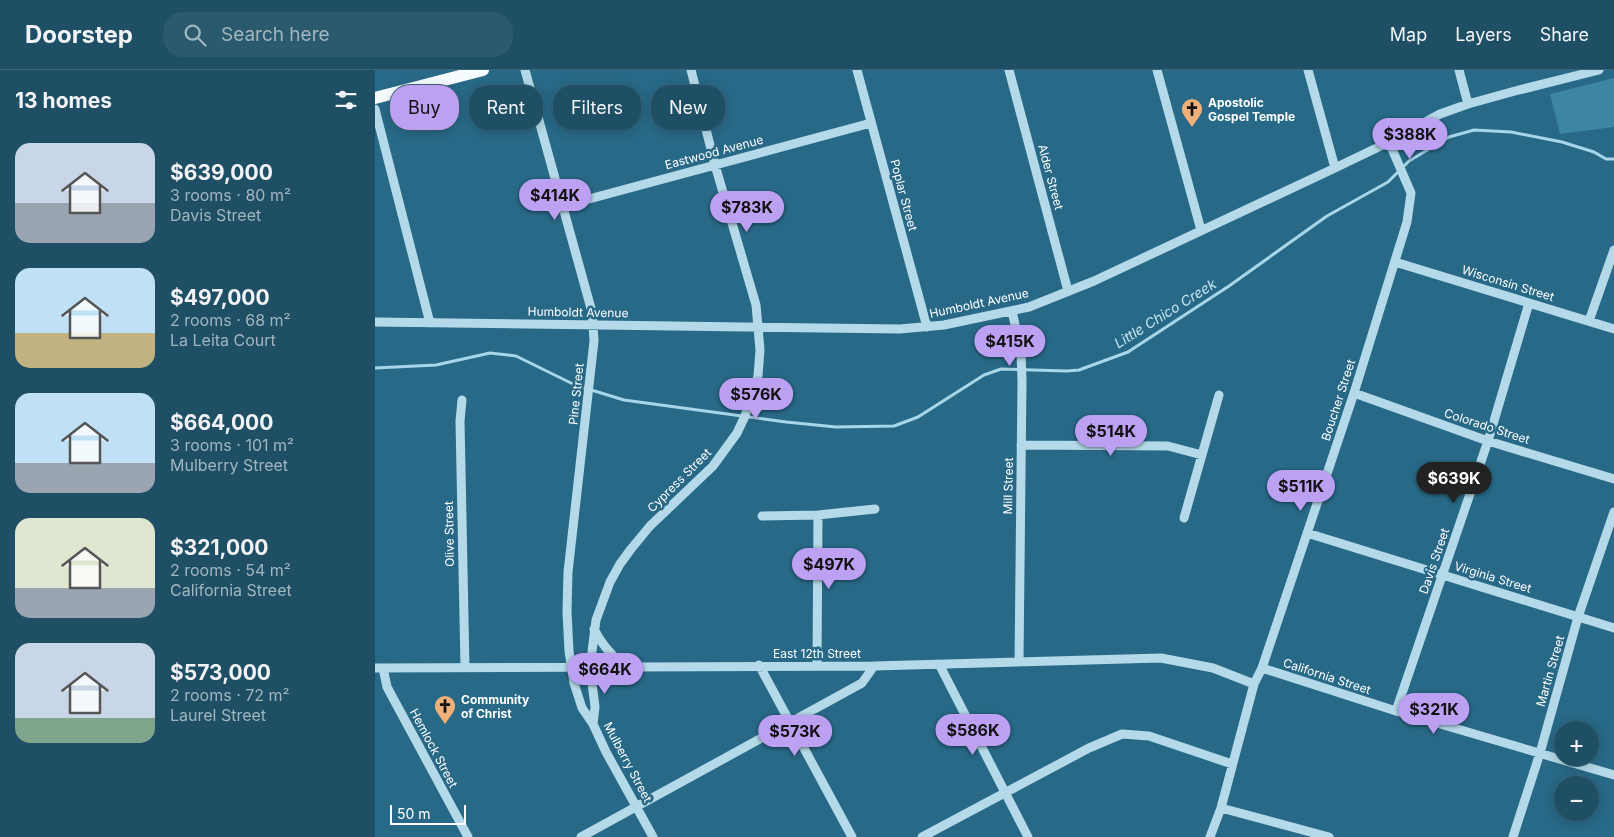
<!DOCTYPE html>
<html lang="en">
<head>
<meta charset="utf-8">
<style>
  body { margin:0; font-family:Inter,sans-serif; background:#2b596e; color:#f1f3f6; height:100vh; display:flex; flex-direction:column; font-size:19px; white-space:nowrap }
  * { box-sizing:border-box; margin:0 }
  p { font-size:16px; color:#a1b5bf }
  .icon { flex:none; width:28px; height:28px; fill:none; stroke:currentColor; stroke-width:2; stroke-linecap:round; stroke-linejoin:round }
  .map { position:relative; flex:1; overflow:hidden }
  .sheet { display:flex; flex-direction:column; background:#1e4f65; width:375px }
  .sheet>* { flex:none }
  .banner { position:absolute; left:15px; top:15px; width:475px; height:45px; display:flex; gap:10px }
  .fabs { position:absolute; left:1179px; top:651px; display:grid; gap:10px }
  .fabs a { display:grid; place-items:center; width:45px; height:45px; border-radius:50%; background:#1e4f65; box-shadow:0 2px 12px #0003,0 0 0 1px #3c6679; font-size:25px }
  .scale { position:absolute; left:15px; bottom:12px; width:76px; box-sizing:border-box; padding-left:5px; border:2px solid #fff; border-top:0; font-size:14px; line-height:18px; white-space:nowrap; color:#fff; -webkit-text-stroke:4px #286987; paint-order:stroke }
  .price { position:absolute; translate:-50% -42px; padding:0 11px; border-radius:18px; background:#bca0f2; color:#111; font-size:16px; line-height:32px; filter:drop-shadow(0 1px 2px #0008) }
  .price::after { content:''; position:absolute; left:50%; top:30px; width:15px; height:11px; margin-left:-8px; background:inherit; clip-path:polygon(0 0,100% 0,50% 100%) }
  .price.current { background:#222; color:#fff }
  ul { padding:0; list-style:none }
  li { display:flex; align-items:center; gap:15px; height:125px; padding:0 15px }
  li span { display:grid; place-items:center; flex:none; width:140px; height:100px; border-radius:15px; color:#555 }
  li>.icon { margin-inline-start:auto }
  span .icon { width:60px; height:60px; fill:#fffc; stroke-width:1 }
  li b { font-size:21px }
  h2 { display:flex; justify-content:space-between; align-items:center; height:60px; padding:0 15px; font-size:21px }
  .chip { padding:0 18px; border-radius:20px; background:#1e4f65; box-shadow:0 2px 12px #0003,0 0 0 1px #3c6679; font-size:18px; line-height:45px }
  .chip.current { background:#bca0f2; color:#111 }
  header { display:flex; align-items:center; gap:30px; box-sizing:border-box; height:70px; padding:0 25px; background:#1e4f65; border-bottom:1px solid #3c6679 }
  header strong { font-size:24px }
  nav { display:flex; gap:28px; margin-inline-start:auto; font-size:18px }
  .search { width:350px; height:45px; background:#2b596e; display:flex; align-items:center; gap:12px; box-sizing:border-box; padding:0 18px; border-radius:20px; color:#a1b5bf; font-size:19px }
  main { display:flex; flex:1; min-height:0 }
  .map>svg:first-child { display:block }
</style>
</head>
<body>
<header>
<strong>Doorstep</strong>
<div class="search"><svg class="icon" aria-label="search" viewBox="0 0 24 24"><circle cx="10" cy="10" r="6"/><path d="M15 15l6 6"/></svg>Search here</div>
<nav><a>Map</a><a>Layers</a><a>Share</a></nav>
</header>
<main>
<section class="sheet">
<h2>13 homes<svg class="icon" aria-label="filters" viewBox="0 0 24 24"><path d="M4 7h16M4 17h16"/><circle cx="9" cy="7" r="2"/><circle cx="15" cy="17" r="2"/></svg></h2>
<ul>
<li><span style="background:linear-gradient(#c9d6e8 60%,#9aa5b1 0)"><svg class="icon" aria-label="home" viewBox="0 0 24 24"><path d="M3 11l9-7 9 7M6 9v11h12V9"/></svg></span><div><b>$639,000</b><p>3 rooms · 80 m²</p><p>Davis Street</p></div></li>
<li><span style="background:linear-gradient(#bfe0f5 65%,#c2b280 0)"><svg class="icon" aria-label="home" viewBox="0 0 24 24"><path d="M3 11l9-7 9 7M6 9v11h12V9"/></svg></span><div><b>$497,000</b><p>2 rooms · 68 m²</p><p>La Leita Court</p></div></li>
<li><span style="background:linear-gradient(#bfe0f5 70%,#9aa5b1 0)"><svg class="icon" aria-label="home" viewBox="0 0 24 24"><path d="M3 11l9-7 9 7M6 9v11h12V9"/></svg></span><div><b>$664,000</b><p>3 rooms · 101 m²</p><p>Mulberry Street</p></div></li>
<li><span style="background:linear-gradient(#dfe7d0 70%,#9aa5b1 0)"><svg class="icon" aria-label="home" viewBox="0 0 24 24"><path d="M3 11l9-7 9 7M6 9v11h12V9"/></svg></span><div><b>$321,000</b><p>2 rooms · 54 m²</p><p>California Street</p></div></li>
<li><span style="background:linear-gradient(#c9d6e8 75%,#7fa58c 0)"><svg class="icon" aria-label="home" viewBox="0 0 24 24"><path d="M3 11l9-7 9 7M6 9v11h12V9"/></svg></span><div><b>$573,000</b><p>2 rooms · 72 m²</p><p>Laurel Street</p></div></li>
</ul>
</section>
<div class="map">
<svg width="1239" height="767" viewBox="0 0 1239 767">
  <rect width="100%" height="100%" fill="#286987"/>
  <path fill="#3c85a3" d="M1239 8V57L1185 64 1175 24Z"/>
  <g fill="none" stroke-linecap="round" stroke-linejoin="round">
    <path stroke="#a8d6e9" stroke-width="3" d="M0 298 61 295 115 283 141 286 200 315 249 330 411 352 461 357 519 356 543 347 609 305 626 299 692 301 704 300 753 282 854 216 952 146 1013 112 1034 91 1074 67 1099 60 1136 62 1187 72 1219 82 1231 89H1239"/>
    <path stroke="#b4d9e8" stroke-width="9" d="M150 0 217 242 219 271 193 502 192 542 194 581 199 613 207 638 218 654
      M482 0 552 257
      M634 0 693 221
      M782 0 826 160
      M933 0 960 98
      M1084 0 1093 34
      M0 39 55 253
      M188 136 496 53
      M1020 192 1239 259
      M637 241 646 282 647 311 644 592
      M1214 251 1239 180
      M0 252 525 259 569 255 654 237 719 211 960 98 1014 72 1065 44 1093 34 1140 21 1224 0
      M979 323 1113 371 1239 409
      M87 330 85 351 90 597
      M646 375 793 376 827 385
      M387 446 443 445 500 439
      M809 448 844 325
      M932 463 1239 558
      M219 559C226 574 237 586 250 597
      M564 594 653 767
      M384 595 477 767
      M442 596 443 445
      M0 598 499 596 786 588 838 598 879 614
      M8 598 12 617 93 767
      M887 598 1021 641 1239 705
      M1021 641 1113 371 1154 233
      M846 738 954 767
      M206 767 487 613 499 596
      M278 767 231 682 218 654 220 637 215 597 221 550 235 512 245 494 256 479 275 456 338 396 362 363 370 346 383 306 385 280 381 235 340 95 316 0
      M547 767 714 678 747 664 774 666 857 694
      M835 767 846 738 879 614 887 598 979 323 1032 152 1036 123 1014 72
      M1138 767 1165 683 1203 547 1239 442"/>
    <path stroke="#f6fbfe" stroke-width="12" d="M0 28 108 0"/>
  </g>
  <defs>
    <g id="church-pin" transform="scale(1.125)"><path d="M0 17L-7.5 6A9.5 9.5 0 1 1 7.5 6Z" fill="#f0b07a" stroke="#286987"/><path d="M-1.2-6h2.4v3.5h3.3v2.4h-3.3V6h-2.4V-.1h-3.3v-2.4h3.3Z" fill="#111"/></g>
  </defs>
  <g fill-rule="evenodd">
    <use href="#church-pin" x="817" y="39"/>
    <use href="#church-pin" x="70" y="636"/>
  </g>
  <g text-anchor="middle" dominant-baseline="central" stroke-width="5" stroke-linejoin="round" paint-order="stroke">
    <g font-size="12" font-weight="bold" fill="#fff" stroke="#286987" text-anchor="start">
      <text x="833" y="32">Apostolic<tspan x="833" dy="14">Gospel Temple</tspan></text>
      <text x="86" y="629">Community<tspan x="86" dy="14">of Christ</tspan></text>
    </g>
    <g font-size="12" fill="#fff" stroke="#286987">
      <text transform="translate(339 82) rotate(-15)">Eastwood Avenue</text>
      <text transform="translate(676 107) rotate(75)">Alder Street</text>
      <text transform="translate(529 125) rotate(75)">Poplar Street</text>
      <text transform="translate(1133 213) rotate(17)">Wisconsin Street</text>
      <text transform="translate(604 233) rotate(-12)">Humboldt Avenue</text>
      <text transform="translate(203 242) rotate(1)">Humboldt Avenue</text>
      <text transform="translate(201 324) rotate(-84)">Pine Street</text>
      <text transform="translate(963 330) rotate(-72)">Boucher Street</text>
      <text transform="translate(1112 356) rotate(18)">Colorado Street</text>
      <text transform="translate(304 410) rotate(-45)">Cypress Street</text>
      <text transform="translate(633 416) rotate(-89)">Mill Street</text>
      <text transform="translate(74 464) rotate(-91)">Olive Street</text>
      <text transform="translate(1059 491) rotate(-71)">Davis Street</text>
      <text transform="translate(1118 507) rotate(17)">Virginia Street</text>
      <text x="442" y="583">East 12th Street</text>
      <text transform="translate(1175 601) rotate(-74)">Martin Street</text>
      <text transform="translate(952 606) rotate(18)">California Street</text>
      <text transform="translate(59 678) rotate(62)">Hemlock Street</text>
      <text transform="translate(253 692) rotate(62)">Mulberry Street</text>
    </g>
    <g font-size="14" font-style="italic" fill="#c5e4f1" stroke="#286987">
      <text transform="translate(790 243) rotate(-32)">Little Chico Creek</text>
    </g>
  </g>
</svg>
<div class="fabs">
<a>+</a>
<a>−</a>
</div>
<div class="scale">50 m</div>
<b class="price" style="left:1035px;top:90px">$388K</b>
<b class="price" style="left:180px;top:151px">$414K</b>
<b class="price" style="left:372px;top:163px">$783K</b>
<b class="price" style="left:635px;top:297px">$415K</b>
<b class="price" style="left:381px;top:350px">$576K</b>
<b class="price" style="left:736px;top:387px">$514K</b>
<b class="price current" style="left:1079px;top:434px">$639K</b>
<b class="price" style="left:926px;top:442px">$511K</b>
<b class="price" style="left:454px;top:520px">$497K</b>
<b class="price" style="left:230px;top:625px">$664K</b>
<b class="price" style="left:1059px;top:665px">$321K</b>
<b class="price" style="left:598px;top:686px">$586K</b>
<b class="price" style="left:420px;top:687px">$573K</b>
<div class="banner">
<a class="chip current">Buy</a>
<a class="chip">Rent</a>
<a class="chip">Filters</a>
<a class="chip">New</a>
</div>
</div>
</main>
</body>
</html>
